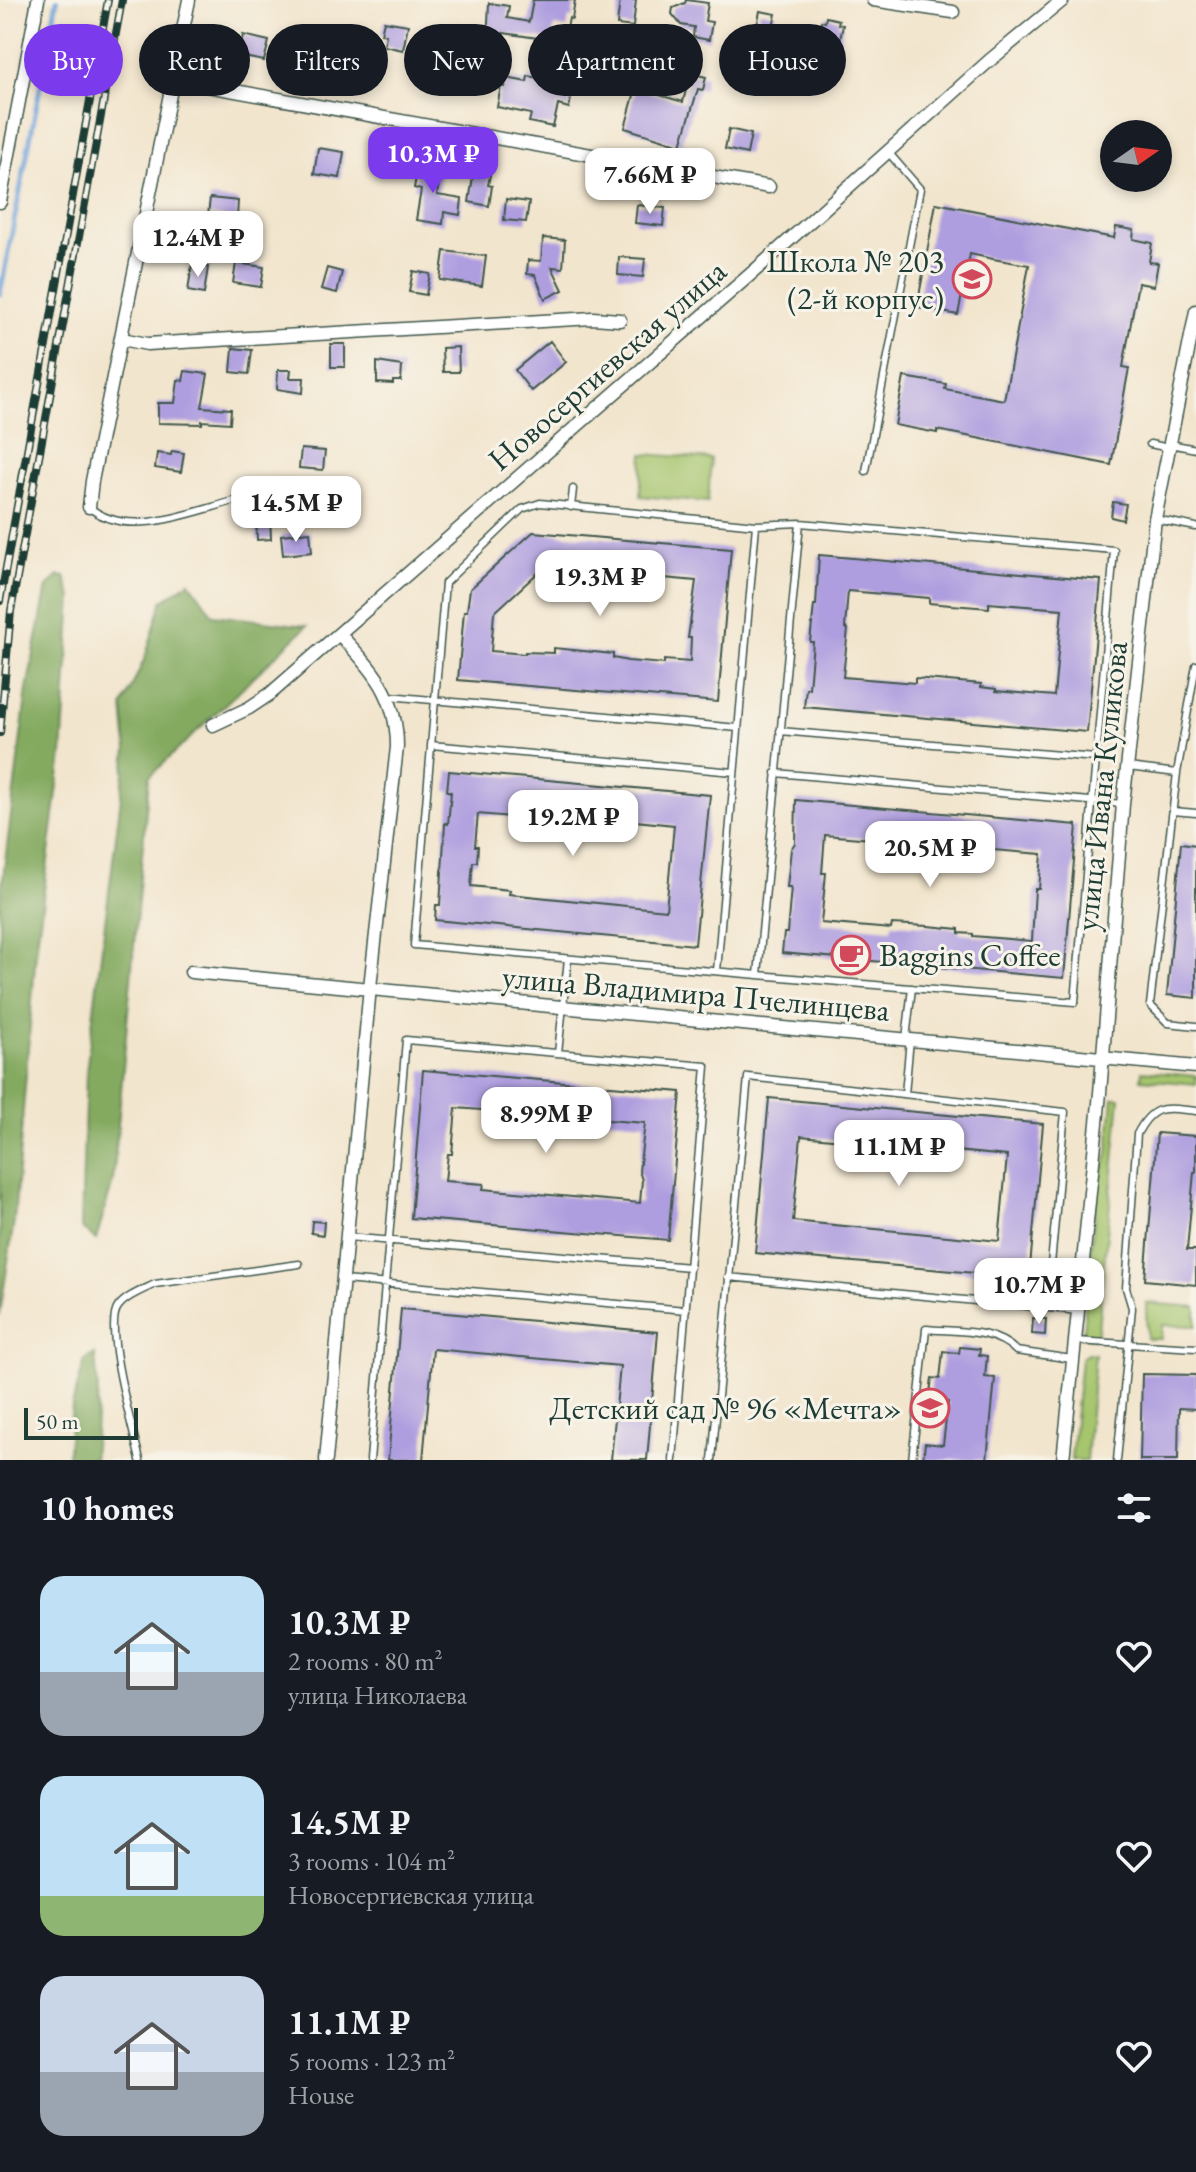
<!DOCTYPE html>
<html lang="en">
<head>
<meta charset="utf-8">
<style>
  body { margin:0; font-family:"EB Garamond",serif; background:#20242c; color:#f1f3f6; height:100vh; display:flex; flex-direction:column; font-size:30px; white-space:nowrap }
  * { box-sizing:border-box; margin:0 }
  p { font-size:26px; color:#9ea1a6 }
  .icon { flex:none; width:44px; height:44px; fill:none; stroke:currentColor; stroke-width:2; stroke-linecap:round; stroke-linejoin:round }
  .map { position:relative; height:1460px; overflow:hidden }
  .panel { display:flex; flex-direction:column; background:#171b24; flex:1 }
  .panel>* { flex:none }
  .top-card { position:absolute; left:24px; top:24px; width:1148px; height:72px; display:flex; gap:16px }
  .needle { width:52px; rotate:76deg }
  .controls { position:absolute; left:1100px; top:120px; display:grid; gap:16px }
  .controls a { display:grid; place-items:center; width:72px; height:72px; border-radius:50%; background:#171b24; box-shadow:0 4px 12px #0003; font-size:40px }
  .scale { position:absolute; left:24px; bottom:20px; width:114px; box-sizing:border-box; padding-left:8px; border:4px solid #1f3d34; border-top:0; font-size:22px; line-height:28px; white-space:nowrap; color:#1f3d34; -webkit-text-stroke:6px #f7f3e8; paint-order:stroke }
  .price { position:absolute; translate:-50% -68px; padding:0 18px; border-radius:16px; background:#fff; color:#222; font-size:26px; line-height:52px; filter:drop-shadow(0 2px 4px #0008) }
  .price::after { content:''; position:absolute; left:50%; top:48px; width:24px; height:18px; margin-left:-12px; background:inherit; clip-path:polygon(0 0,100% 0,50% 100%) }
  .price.current { background:#7c3aed; color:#fff }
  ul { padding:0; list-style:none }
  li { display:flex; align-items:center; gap:24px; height:200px; padding:0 40px }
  li span { display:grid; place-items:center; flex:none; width:224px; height:160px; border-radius:24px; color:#555 }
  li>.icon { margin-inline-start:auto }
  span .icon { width:96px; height:96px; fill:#fffc; stroke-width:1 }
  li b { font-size:34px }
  h2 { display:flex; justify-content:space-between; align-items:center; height:96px; padding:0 40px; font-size:34px }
  .pill { padding:0 28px; border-radius:36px; background:#171b24; box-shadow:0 4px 12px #0003; font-size:28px; line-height:72px }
  .pill.current { background:#7c3aed; color:#fff }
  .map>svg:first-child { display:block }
</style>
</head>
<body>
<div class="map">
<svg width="1196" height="1460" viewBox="0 0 1196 1460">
  <rect width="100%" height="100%" fill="#f7f3e8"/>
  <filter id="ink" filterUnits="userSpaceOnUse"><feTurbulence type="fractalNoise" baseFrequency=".0125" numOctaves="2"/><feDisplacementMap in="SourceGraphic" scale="16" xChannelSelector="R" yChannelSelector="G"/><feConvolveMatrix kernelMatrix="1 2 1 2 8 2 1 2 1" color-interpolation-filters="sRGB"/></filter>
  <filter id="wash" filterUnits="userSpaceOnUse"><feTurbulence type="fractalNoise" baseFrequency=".006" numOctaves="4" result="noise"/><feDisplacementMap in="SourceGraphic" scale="32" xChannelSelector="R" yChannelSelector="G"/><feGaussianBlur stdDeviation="1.8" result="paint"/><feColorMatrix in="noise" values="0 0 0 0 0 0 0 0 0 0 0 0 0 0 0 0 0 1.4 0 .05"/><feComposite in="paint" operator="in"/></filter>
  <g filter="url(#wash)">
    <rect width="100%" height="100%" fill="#f2e5cd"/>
    <path fill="#a6c56d" stroke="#628150" stroke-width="2" d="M643 454 711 459 708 502 640 496Z
      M1142 1071 1196 1076V1084L1141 1079Z
      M1113 1098H1120L1097 1339 1088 1338 1083 1332 1097 1188 1108 1154Z
      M1146 1303 1196 1307V1326L1162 1325 1161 1339H1147Z
      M1087 1353 1095 1354 1086 1460H1071L1081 1359Z"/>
    <path fill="#84aa60" stroke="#52744a" stroke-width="2" d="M59 576 65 577 72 597 62 755 36 951 14 1221 0 1315V901L27 689 47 587Z
      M190 582 213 615 307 626 149 777 113 1181 96 1240 81 1228 86 1072 127 750 123 706 145 658 162 601Z
      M95 1354 98 1391 93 1460H67L72 1406 85 1360Z"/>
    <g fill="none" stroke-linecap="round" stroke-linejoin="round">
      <path stroke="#6ba0d8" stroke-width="5" d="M0 294 57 0"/>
    </g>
    <g id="blocks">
      <path fill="#af9edf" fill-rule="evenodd" d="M533 0H575L572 19 569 18 567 28 554 26 552 40 503 33 502 44 487 43 489 3 509 6 507 18 529 22Z
        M620 0H636L633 27 617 25Z
        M686 0 708 3 705 21 712 22 709 40 693 37 694 27 681 25 672 14 673 8 685 3Z
        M760 11 776 14 770 39 755 36Z
        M826 17 839 20 838 24 843 25 838 50 816 46 821 21 825 22Z
        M384 21 408 25 403 50 384 46 386 35 381 34Z
        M243 35 269 41 264 61 239 56Z
        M323 35 345 52 341 66 336 65 333 78 314 73 315 70 310 68 313 56 317 57Z
        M446 58 469 61 465 88 443 85Z
        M557 60 579 63 578 78H575L569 108 558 105 553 127 529 122 531 114 497 107 501 86 505 87 506 78 527 82 528 76 554 81Z
        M614 66 630 68 629 81 612 79Z
        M690 73 706 77 703 90 698 89 681 145 625 128 636 88 683 102Z
        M729 129 751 134 747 154 725 149Z
        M318 148 344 152 340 178 314 174Z
        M419 161 442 165 437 195 462 199 460 215 444 212 443 224 416 220 421 190 414 188Z
        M478 173 490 175 488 185 492 186 489 206 469 202 473 177H478Z
        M210 198 238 201 237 218 208 215Z
        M506 199 529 202 526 222 504 220Z
        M936 203 1114 238 1116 227 1134 230 1133 239 1152 243 1149 262 1158 263 1154 286 1138 283 1123 367 1129 368 1111 465 937 430V433L895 425 904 377 946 384 945 389 1004 400 1018 326 1029 265 993 259 970 254 958 315 917 307Z
        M637 205 665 208 663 226 635 223Z
        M543 238 565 240 563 268 552 267 563 290 545 299 535 275 527 274 528 260 541 261Z
        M444 251 486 256 482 286 440 280Z
        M619 257 645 259 643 277 618 275Z
        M236 263 264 267 261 287 233 283Z
        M192 264 208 267 204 294 188 291Z
        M327 268 342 272 337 293 321 289Z
        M413 271 430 274 426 295 409 292Z
        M550 341 566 362 531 391 515 370Z
        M331 344H345V367H331Z
        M458 347 459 372H443L442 348Z
        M233 348 252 350 249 374 231 372Z
        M377 362 402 366 401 381H393V384L377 383Z
        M278 370H291L290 378H304L303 393 277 389Z
        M185 371 208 374 202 407 231 409 230 423 202 421V424L158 423V403H175L178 380 183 381Z
        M301 449 325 451 323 470 299 468Z
        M172 451 184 453 181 472 155 468 157 453 171 455Z
        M1113 502 1126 504 1123 520 1111 517Z
        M270 515 271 539 257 540 256 516Z
        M310 532 312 552 283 555 281 535Z
        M533 532 731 549 718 702 458 680 464 611H467L470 589ZM544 567 696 581 688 638H691L690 662 664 660V664L628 661 613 658V654L554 648V653L525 652V654L491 651 494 613Z
        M819 555 1101 580 1087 732 804 707 806 688H809L813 642H810L814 605H816ZM848 591 929 598V603L951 605 989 608V603L1062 609 1054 696 996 691V689L981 687V684L915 678V683L843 677 848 629 845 628Z
        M449 771 710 795 695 945 435 920 436 905H440L445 823 448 824 451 792 447 791ZM518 809 674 825 666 910 509 894 510 890 471 886 473 862H477L478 846H475L478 814 511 817V813L518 814Z
        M796 800 1077 825 1064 978 782 953 784 933H787L791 887H787L791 849 795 843ZM825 835 906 842V849L928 851 966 854 967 850 981 852V849L1042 854 1039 889H1035L1032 941 973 936V934L959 933V929L928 926 892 924 891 929 821 923 826 873H822Z
        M1181 843 1196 845V998L1167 995Z
        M423 1070 681 1092 668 1240 411 1218ZM456 1108 645 1123 639 1171 642 1180 640 1203 483 1189 484 1184 445 1181 448 1154H452Z
        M769 1098 1043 1124 1029 1278 755 1253ZM801 1136 1007 1156 999 1241 793 1221Z
        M1157 1133 1196 1136V1172H1194L1187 1250H1196V1285L1145 1280Z
        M312 1221 324 1222 323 1235 311 1233Z
        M401 1309 658 1332 647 1460H611L620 1366 433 1349 423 1460H388Z
        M1033 1318 1046 1319 1045 1335 1032 1334Z
        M960 1347 980 1349 979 1355 987 1356 985 1377 995 1378 987 1460H923L925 1443 943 1445 948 1402 929 1401 932 1378 940 1379 943 1351 959 1353Z
        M1142 1374 1196 1375V1409L1179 1408 1178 1460H1140Z"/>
    </g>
  </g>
  <g filter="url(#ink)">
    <use href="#blocks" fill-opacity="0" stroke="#3f564b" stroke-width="2"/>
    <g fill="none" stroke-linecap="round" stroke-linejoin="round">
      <g stroke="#3f564b" stroke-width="9">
        <path id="service" d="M1150 444 1169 448
          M1170 444 1196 449
          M866 471 920 189 888 152
          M89 507C127 540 191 512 234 501
          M571 507 573 489
          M1155 519 1196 527
          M1196 665 1177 773 1150 1005 1168 1023 1196 1026
          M389 696 738 728
          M780 731 1096 758
          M431 745 734 772
          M1128 767 1177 773
          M776 773 1123 804
          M1173 811 1196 813
          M717 971 756 525
          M758 975 800 523 756 525 540 503 522 509 445 583 414 945C532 955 651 966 770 976L1075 1002 1114 550 800 523
          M906 1039 912 988
          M558 1053 568 959
          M905 1094 910 1039
          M347 1237 690 1267
          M728 1277 1079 1311
          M344 1280 686 1310
          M1076 1341 1196 1348
          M140 1460C134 1433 103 1327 118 1307 126 1296 143 1290 155 1284L299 1264
          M370 1460 406 1040 706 1066 673 1460
          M712 1460 748 1077 1065 1112 1047 1308
          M912 1460 926 1329C955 1332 995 1328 1016 1351L1072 1359
          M1117 1460 1132 1308 1126 1288 1137 1134C1153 1103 1164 1108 1196 1111"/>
      </g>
      <g stroke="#3f564b" stroke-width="15">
        <path id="minor" d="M873 0 953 12
          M174 80 769 187
          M0 202 38 0
          M122 339 147 344 593 318 620 320
          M89 507 92 481 189 0
          M213 725 249 708 270 694 768 259 989 61 1063 0
          M191 972 1196 1067
          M326 1460 370 987 397 747C397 695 374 671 340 635
          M1063 1460 1100 1093 1123 804 1155 519 1196 311"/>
      </g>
      <use href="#service" stroke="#fff" stroke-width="6"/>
      <use href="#minor" stroke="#fff" stroke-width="12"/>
      <g stroke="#1f3d34" stroke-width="8">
        <path id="rail" d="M0 601 108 0
          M0 733 11 611 122 0"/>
      </g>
      <use href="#rail" stroke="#f7f3e8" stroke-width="5" stroke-dasharray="15" stroke-linecap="butt"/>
    </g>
  </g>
  <defs>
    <g id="school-ring" transform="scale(2)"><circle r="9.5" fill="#f7f3e8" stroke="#d1495b" stroke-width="1.5"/><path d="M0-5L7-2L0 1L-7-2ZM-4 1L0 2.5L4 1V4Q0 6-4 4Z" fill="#d1495b"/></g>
    <g id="cafe-ring" transform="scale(2)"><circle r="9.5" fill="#f7f3e8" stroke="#d1495b" stroke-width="1.5"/><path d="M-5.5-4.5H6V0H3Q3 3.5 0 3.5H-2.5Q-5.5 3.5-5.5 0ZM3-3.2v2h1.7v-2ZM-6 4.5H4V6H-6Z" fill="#d1495b"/></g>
  </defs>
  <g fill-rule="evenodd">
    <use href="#school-ring" x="972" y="279"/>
    <use href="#cafe-ring" x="851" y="955"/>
    <use href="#school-ring" x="930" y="1408"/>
  </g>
  <g text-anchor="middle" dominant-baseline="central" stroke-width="6" stroke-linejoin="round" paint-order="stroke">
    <g font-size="32" fill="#1f3d34" stroke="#f7f3e8" text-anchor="end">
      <text x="944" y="261">Школа № 203<tspan x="944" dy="37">(2-й корпус)</tspan></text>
      <text x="879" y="955" text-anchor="start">Baggins Coffee</text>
      <text x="902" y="1408">Детский сад № 96 «Мечта»</text>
    </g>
    <g font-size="32" fill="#1f3d34" stroke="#f7f3e8">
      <text transform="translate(607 365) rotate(-41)">Новосергиевская улица</text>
      <text transform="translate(1101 786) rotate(-84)">улица Ивана Куликова</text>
      <text transform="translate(696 993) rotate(5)">улица Владимира Пчелинцева</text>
    </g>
  </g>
</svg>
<div class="controls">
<a><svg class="needle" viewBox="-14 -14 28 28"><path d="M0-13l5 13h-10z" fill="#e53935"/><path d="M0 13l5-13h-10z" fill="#9ea1a6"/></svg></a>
</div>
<div class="scale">50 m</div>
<b class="price current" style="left:433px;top:195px">10.3M ₽</b>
<b class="price" style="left:650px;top:216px">7.66M ₽</b>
<b class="price" style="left:198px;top:279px">12.4M ₽</b>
<b class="price" style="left:296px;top:544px">14.5M ₽</b>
<b class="price" style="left:600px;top:618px">19.3M ₽</b>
<b class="price" style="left:573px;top:858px">19.2M ₽</b>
<b class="price" style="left:930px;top:889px">20.5M ₽</b>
<b class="price" style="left:546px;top:1155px">8.99M ₽</b>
<b class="price" style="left:899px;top:1188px">11.1M ₽</b>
<b class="price" style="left:1039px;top:1326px">10.7M ₽</b>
<div class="top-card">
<a class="pill current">Buy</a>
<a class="pill">Rent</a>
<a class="pill">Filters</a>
<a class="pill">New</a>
<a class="pill">Apartment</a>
<a class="pill">House</a>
</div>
</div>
<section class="panel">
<h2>10 homes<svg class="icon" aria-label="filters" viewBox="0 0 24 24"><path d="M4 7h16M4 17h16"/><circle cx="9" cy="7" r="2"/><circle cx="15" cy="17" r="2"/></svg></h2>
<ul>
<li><span style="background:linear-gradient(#bfe0f5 60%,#9aa5b1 0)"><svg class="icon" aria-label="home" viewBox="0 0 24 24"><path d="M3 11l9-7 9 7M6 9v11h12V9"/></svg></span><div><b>10.3M ₽</b><p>2 rooms · 80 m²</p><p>улица Николаева</p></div><svg class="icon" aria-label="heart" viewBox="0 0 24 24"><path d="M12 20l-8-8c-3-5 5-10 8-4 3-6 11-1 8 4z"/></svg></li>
<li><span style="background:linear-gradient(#bfe0f5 75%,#8fb573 0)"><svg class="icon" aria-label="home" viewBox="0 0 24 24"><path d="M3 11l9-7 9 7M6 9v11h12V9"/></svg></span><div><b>14.5M ₽</b><p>3 rooms · 104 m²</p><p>Новосергиевская улица</p></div><svg class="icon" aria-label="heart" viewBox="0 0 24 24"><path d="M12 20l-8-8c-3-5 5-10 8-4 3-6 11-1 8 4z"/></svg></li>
<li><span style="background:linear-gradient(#c9d6e8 60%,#9aa5b1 0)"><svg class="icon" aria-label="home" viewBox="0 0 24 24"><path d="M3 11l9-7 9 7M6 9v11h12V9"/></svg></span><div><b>11.1M ₽</b><p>5 rooms · 123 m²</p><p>House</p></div><svg class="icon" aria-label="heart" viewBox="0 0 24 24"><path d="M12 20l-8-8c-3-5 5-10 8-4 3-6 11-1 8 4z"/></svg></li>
</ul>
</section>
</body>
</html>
